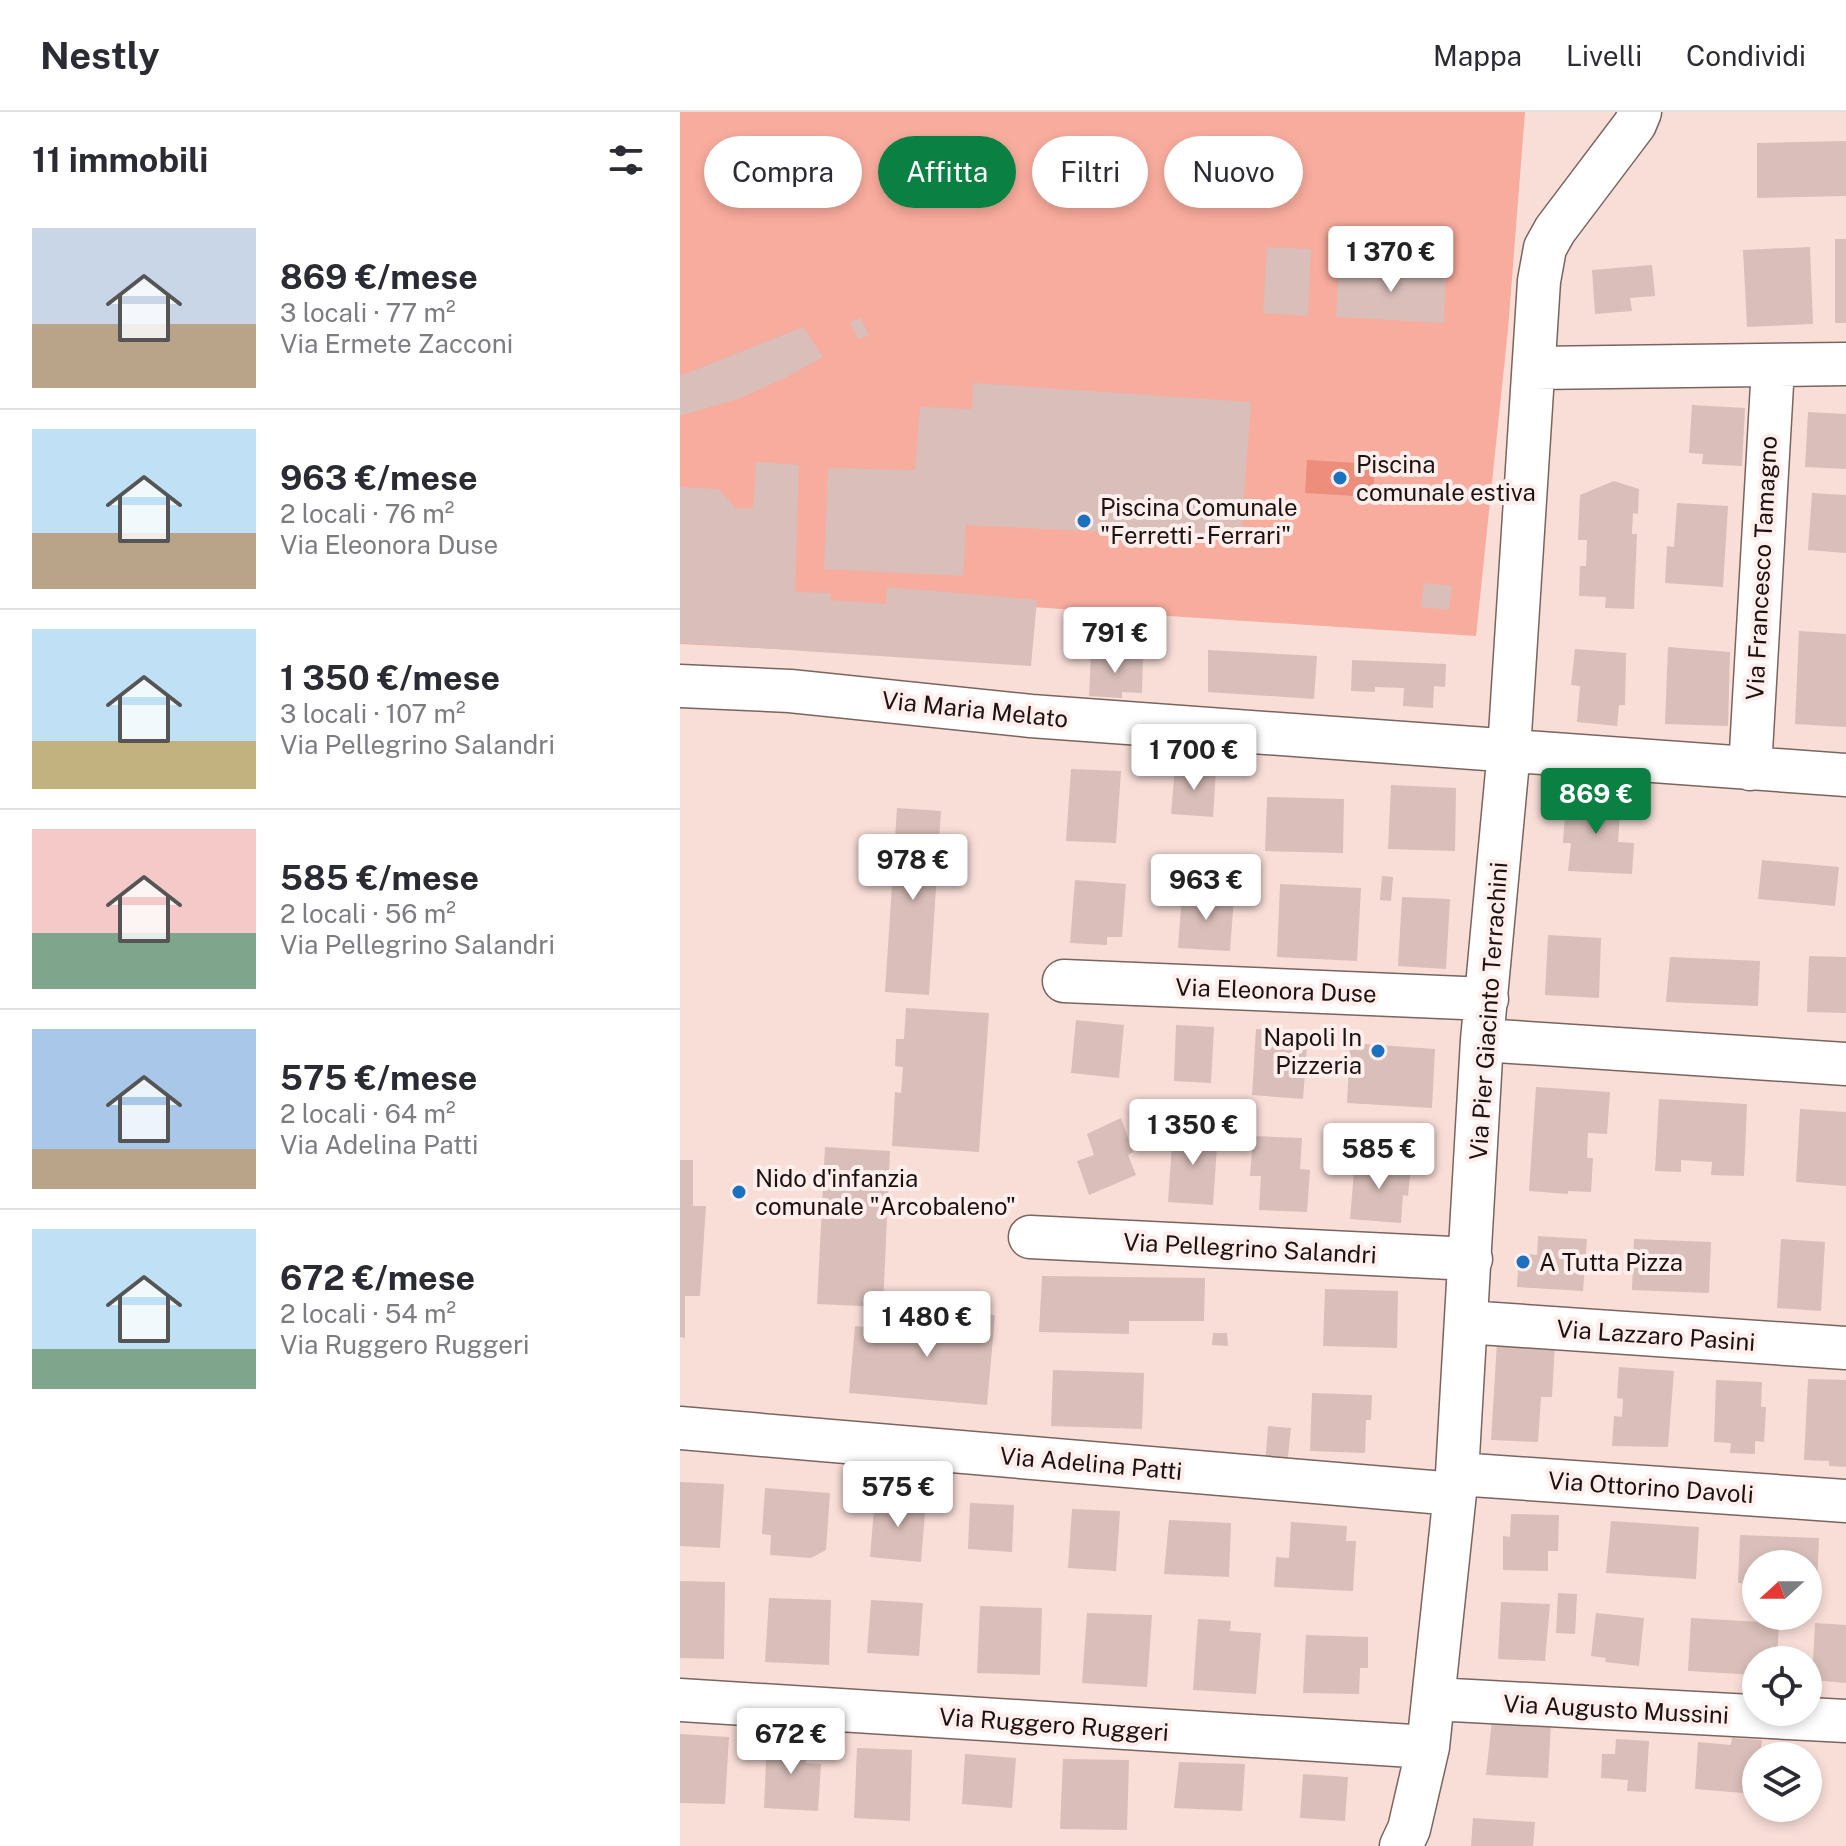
<!DOCTYPE html>
<html lang="it">
<head>
<meta charset="utf-8">
<style>
  body { margin:0; font-family:"Public Sans",sans-serif; background:#f7f7f7; color:#2b2b33; height:100vh; display:flex; flex-direction:column; font-size:30px; white-space:nowrap }
  * { box-sizing:border-box; margin:0 }
  p { font-size:26px; color:#7c7c81 }
  .icon { flex:none; width:44px; height:44px; fill:none; stroke:currentColor; stroke-width:2; stroke-linecap:round; stroke-linejoin:round }
  .map { position:relative; flex:1; overflow:hidden }
  .side { display:flex; flex-direction:column; background:#fff; width:680px }
  .side>* { flex:none }
  .banner { position:absolute; left:24px; top:24px; width:760px; height:72px; display:flex; gap:16px }
  .needle { width:52px; rotate:249deg }
  .controls { position:absolute; left:1062px; top:1438px; display:grid; gap:16px }
  .controls a { display:grid; place-items:center; width:80px; height:80px; border-radius:50%; background:#fff; box-shadow:0 4px 12px #0003; font-size:40px }
  .price { position:absolute; translate:-50% -68px; padding:0 18px; border-radius:8px; background:#fff; color:#222; font-size:26px; line-height:52px; filter:drop-shadow(0 2px 4px #0008) }
  .price::after { content:''; position:absolute; left:50%; top:48px; width:24px; height:18px; margin-left:-12px; background:inherit; clip-path:polygon(0 0,100% 0,50% 100%) }
  .price.active { background:#0b8043; color:#fff }
  ul { padding:0; list-style:none }
  li { display:flex; align-items:center; gap:24px; height:200px; padding:0 32px }
  li+li { border-top:2px solid #e1e1e2 }
  li span { display:grid; place-items:center; flex:none; width:224px; height:160px; border-radius:0px; color:#555 }
  li>.icon { margin-inline-start:auto }
  span .icon { width:96px; height:96px; fill:#fffc; stroke-width:1 }
  li b { font-size:34px }
  h2 { display:flex; justify-content:space-between; align-items:center; height:96px; padding:0 32px; font-size:34px }
  .pill { padding:0 28px; border-radius:36px; background:#fff; box-shadow:0 4px 12px #0003; font-size:28px; line-height:72px }
  .pill.active { background:#0b8043; color:#fff }
  header { display:flex; align-items:center; gap:48px; box-sizing:border-box; height:112px; padding:0 40px; background:#fff; border-bottom:2px solid #e1e1e2 }
  header strong { font-size:38px }
  nav { display:flex; gap:44px; margin-inline-start:auto; font-size:28px }
  main { display:flex; flex:1; min-height:0 }
  .map>svg:first-child { display:block }
</style>
</head>
<body>
<header>
<strong>Nestly</strong>
<nav><a>Mappa</a><a>Livelli</a><a>Condividi</a></nav>
</header>
<main>
<section class="side">
<h2>11 immobili<svg class="icon" aria-label="filters" viewBox="0 0 24 24"><path d="M4 7h16M4 17h16"/><circle cx="9" cy="7" r="2"/><circle cx="15" cy="17" r="2"/></svg></h2>
<ul>
<li><span style="background:linear-gradient(#c9d6e8 60%,#b9a48a 0)"><svg class="icon" aria-label="home" viewBox="0 0 24 24"><path d="M3 11l9-7 9 7M6 9v11h12V9"/></svg></span><div><b>869 €/mese</b><p>3 locali · 77 m²</p><p>Via Ermete Zacconi</p></div></li>
<li><span style="background:linear-gradient(#bfe0f5 65%,#b9a48a 0)"><svg class="icon" aria-label="home" viewBox="0 0 24 24"><path d="M3 11l9-7 9 7M6 9v11h12V9"/></svg></span><div><b>963 €/mese</b><p>2 locali · 76 m²</p><p>Via Eleonora Duse</p></div></li>
<li><span style="background:linear-gradient(#bfe0f5 70%,#c2b280 0)"><svg class="icon" aria-label="home" viewBox="0 0 24 24"><path d="M3 11l9-7 9 7M6 9v11h12V9"/></svg></span><div><b>1 350 €/mese</b><p>3 locali · 107 m²</p><p>Via Pellegrino Salandri</p></div></li>
<li><span style="background:linear-gradient(#f6c9c9 65%,#7fa58c 0)"><svg class="icon" aria-label="home" viewBox="0 0 24 24"><path d="M3 11l9-7 9 7M6 9v11h12V9"/></svg></span><div><b>585 €/mese</b><p>2 locali · 56 m²</p><p>Via Pellegrino Salandri</p></div></li>
<li><span style="background:linear-gradient(#a9c7e8 75%,#b9a48a 0)"><svg class="icon" aria-label="home" viewBox="0 0 24 24"><path d="M3 11l9-7 9 7M6 9v11h12V9"/></svg></span><div><b>575 €/mese</b><p>2 locali · 64 m²</p><p>Via Adelina Patti</p></div></li>
<li><span style="background:linear-gradient(#bfe0f5 75%,#7fa58c 0)"><svg class="icon" aria-label="home" viewBox="0 0 24 24"><path d="M3 11l9-7 9 7M6 9v11h12V9"/></svg></span><div><b>672 €/mese</b><p>2 locali · 54 m²</p><p>Via Ruggero Ruggeri</p></div></li>
</ul>
</section>
<div class="map">
<svg width="1166" height="1734" viewBox="0 0 1166 1734">
  <rect width="100%" height="100%" fill="#f9ded8"/>
  <path fill="#f8ac9d" d="M0 0H845L828 217 796 524 212 486 214 543 0 532Z"/>
  <path fill="#ed8d7b" d="M627 348 695 352 693 385 625 381Z"/>
  <path fill="#d9beb9" d="M1166 29V84L1077 86V31Z
    M1155 127H1166V211H1155Z
    M587 135 631 137 628 204 583 201Z
    M1130 135 1133 212 1067 215 1063 138Z
    M659 152 766 158 764 211 656 205Z
    M972 153 975 184 950 186 952 199 915 202 912 158Z
    M181 206 189 223 178 227 170 210Z
    M123 215 143 245 105 266 61 286 0 304V264Z
    M293 271 571 290 561 427 286 413 283 464 144 457 148 356 235 358 240 295 292 297Z
    M1012 293 1065 296 1062 354 1022 352 1023 342 1009 341Z
    M1128 300 1166 302V357L1125 355Z
    M76 350 119 353 115 480 151 481 150 488 206 492 207 475 357 488 351 554 0 531V375L39 377 56 396H73Z
    M934 369 959 377 958 402 953 401 952 422H957L954 497 925 496 926 485 899 484 900 454H906L907 428H898L900 383Z
    M1132 381 1166 383V441L1128 438Z
    M997 391 1048 394 1043 475 985 471 987 434 994 435Z
    M744 471 772 474 769 498 741 495Z
    M1119 519 1166 522V615L1115 612Z
    M988 535 1050 540 1048 614 985 612Z
    M895 537 946 541 945 593H939L937 614 897 610 900 574 891 573Z
    M528 538 637 544 634 587 528 580Z
    M411 542 463 544 462 581 442 580V586L409 584Z
    M672 548 766 552 765 575 754 574 753 596 723 594 724 576 695 575V580L671 579Z
    M495 654 536 658 533 705 491 702Z
    M391 657 441 659 436 731 386 729Z
    M711 673 776 676 775 739 708 737Z
    M886 684 941 687 938 730 954 731 952 762 888 759 891 731H883Z
    M587 685 664 687 663 741 585 739Z
    M217 696 261 699 249 883 205 880Z
    M1082 748 1159 755 1155 794 1078 787Z
    M702 764 713 765 711 789 700 788Z
    M395 768 446 772 442 825H427V833L390 831Z
    M600 772 681 776 677 849 597 845Z
    M502 781 554 785 550 839 498 836Z
    M722 785 770 787 766 857 718 854Z
    M868 823 921 826 919 886 865 883Z
    M1129 844 1166 845V901L1127 900Z
    M990 845 1080 849 1078 894 986 890Z
    M226 896 309 901 299 1040 212 1034 215 980 221 981 223 955 215 954 216 927H224Z
    M396 908 444 913 439 966 391 961Z
    M496 913 534 915 531 971 494 969Z
    M576 917 628 921 623 987 572 983Z
    M670 931 755 937 752 996 667 991Z
    M856 975 930 980 927 1022 908 1021 907 1046H913L911 1080 888 1079V1082L849 1079Z
    M979 987 1067 992 1064 1064 1031 1063 1032 1050 1001 1048V1060L975 1059Z
    M1120 997 1166 1000V1074L1116 1070Z
    M441 1006 453 1040 448 1043 456 1063 409 1083 397 1049 414 1043 407 1022Z
    M493 1017 538 1020 533 1093 488 1090Z
    M573 1024 622 1026 620 1057 630 1058 627 1100 579 1098 581 1064H570Z
    M688 1024 706 1025V1039L687 1038Z
    M145 1035 210 1039 203 1195 137 1192Z
    M0 1048H13V1094H26L20 1184H5V1226L0 1225Z
    M675 1048 731 1053 728 1084 723 1083 721 1111 670 1107Z
    M858 1124 907 1127 903 1179 837 1175 839 1141 857 1143Z
    M954 1127 1031 1130 1029 1181 952 1178Z
    M1101 1127 1145 1130 1141 1199 1097 1196Z
    M362 1164 525 1166 524 1209H449V1222L359 1220Z
    M645 1177 718 1179 717 1236 643 1234Z
    M242 1197 315 1203 307 1293 169 1281 175 1214 240 1220Z
    M533 1221H547L548 1234 532 1233Z
    M817 1230 875 1232 872 1285H861L858 1330 811 1328Z
    M939 1255 994 1259 988 1335 932 1334 934 1304 942 1305 943 1287 937 1286Z
    M373 1258 464 1261 462 1317 371 1314Z
    M1128 1267 1166 1268V1355L1149 1354V1349L1124 1348Z
    M1036 1268 1082 1270 1081 1295H1086L1084 1330 1075 1329V1342L1050 1341 1051 1331 1034 1330Z
    M632 1281 692 1283 691 1308H686L685 1341 630 1339Z
    M588 1314 611 1316 607 1354 585 1353Z
    M0 1370 44 1372 40 1436 0 1434Z
    M85 1376 150 1381 146 1438 131 1446 90 1443 91 1423 82 1422Z
    M195 1384 246 1388 241 1450 190 1445Z
    M290 1391 334 1393 332 1440 288 1437Z
    M392 1397 440 1399 436 1459 388 1456Z
    M831 1402 879 1403 878 1439H868V1459L823 1458V1424L830 1425Z
    M489 1408 551 1411 549 1465 484 1462Z
    M931 1409 1019 1415 1016 1467 926 1461Z
    M611 1410 667 1414 666 1429H676L673 1479 594 1475 596 1445 609 1446Z
    M1060 1423 1139 1426 1137 1474H1128V1452H1076V1472L1058 1471Z
    M0 1469 45 1470 44 1547 0 1546Z
    M878 1481 897 1482 895 1522 876 1521Z
    M89 1486 151 1488 149 1553 85 1550Z
    M191 1488 243 1491 239 1544 187 1541Z
    M821 1490 870 1492 865 1549 818 1547Z
    M300 1494 362 1496 360 1563 297 1561Z
    M407 1501 472 1503 467 1575 402 1571Z
    M916 1501 964 1506 959 1554 925 1550 926 1546 911 1544Z
    M1011 1506 1099 1511 1097 1548H1076V1563L1008 1559Z
    M518 1507 551 1509 550 1519 581 1521 576 1582 513 1578Z
    M1135 1511 1166 1513V1571L1132 1568Z
    M626 1523 688 1525V1556H680L679 1582 623 1581Z
    M812 1608 871 1611 868 1666 806 1663Z
    M0 1622 49 1625 45 1692 0 1691Z
    M87 1625 128 1628 126 1651 141 1652 138 1699 84 1696Z
    M1052 1626 1082 1628 1080 1644H1076V1682L1015 1677 1018 1630 1051 1633Z
    M936 1627 969 1629 966 1680 947 1679 948 1668 921 1666 922 1642H935Z
    M177 1636 232 1638 230 1709 174 1706Z
    M285 1642 336 1646 332 1696 282 1692Z
    M383 1647 449 1648 447 1718 380 1717Z
    M499 1650 565 1652 562 1699 494 1696Z
    M623 1662 668 1665 665 1709 620 1706Z
    M793 1706 855 1710 853 1734H791Z"/>
  <g fill="none" stroke-linecap="round" stroke-linejoin="round">
    <g stroke="#7b645f" stroke-width="45">
      <path id="minor" d="M855 256 1166 252
        M0 574 110 579 351 604 1166 663
        M1070 657 1093 255
        M384 869 807 887
        M802 928 1166 952
        M350 1125 791 1147
        M786 1210 1166 1236
        M0 1316 775 1382
        M777 1362 1166 1389
        M754 1587 1166 1609
        M0 1588 748 1635
        M721 1734 729 1717 748 1635 777 1362 802 928 829 638 859 169 865 136 875 118 955 12 960 0"/>
    </g>
    <use href="#minor" stroke="#fff" stroke-width="42"/>
  </g>
  <g fill="#1b71bf" stroke="#ffeeeb" stroke-width="3">
    <circle cx="660" cy="366" r="8"/>
    <circle cx="404" cy="409" r="8"/>
    <circle cx="698" cy="939" r="8"/>
    <circle cx="59" cy="1080" r="8"/>
    <circle cx="843" cy="1150" r="8"/>
  </g>
  <g text-anchor="middle" dominant-baseline="central" stroke-width="8" stroke-linejoin="round" paint-order="stroke">
    <g font-size="24" fill="#1c1211" stroke="#ffeeeb" text-anchor="start">
      <text x="676" y="352">Piscina<tspan x="676" dy="28">comunale estiva</tspan></text>
      <text x="420" y="395">Piscina Comunale<tspan x="420" dy="28">"Ferretti - Ferrari"</tspan></text>
      <text x="682" y="925" text-anchor="end">Napoli In<tspan x="682" dy="28">Pizzeria</tspan></text>
      <text x="75" y="1066">Nido d'infanzia<tspan x="75" dy="28">comunale "Arcobaleno"</tspan></text>
      <text x="859" y="1150">A Tutta Pizza</text>
    </g>
    <g font-size="24" fill="#1c1211" stroke="#ffeeeb">
      <text transform="translate(1081 456) rotate(-87)">Via Francesco Tamagno</text>
      <text transform="translate(295 597) rotate(6)">Via Maria Melato</text>
      <text transform="translate(596 878) rotate(2)">Via Eleonora Duse</text>
      <text transform="translate(808 899) rotate(-86)">Via Pier Giacinto Terrachini</text>
      <text transform="translate(570 1136) rotate(3)">Via Pellegrino Salandri</text>
      <text transform="translate(976 1223) rotate(4)">Via Lazzaro Pasini</text>
      <text transform="translate(411 1351) rotate(5)">Via Adelina Patti</text>
      <text transform="translate(971 1375) rotate(4)">Via Ottorino Davoli</text>
      <text transform="translate(936 1597) rotate(3)">Via Augusto Mussini</text>
      <text transform="translate(374 1612) rotate(4)">Via Ruggero Ruggeri</text>
    </g>
  </g>
</svg>
<div class="controls">
<a><svg class="needle" viewBox="-14 -14 28 28"><path d="M0-13l5 13h-10z" fill="#e53935"/><path d="M0 13l5-13h-10z" fill="#7c7c81"/></svg></a>
<a><svg class="icon" aria-label="locate" viewBox="0 0 24 24"><circle cx="12" cy="12" r="6"/><path d="M12 2v4M12 18v4M2 12h4M18 12h4"/></svg></a>
<a><svg class="icon" aria-label="layers" viewBox="0 0 24 24"><path d="M12 4l9 5-9 5-9-5zM3 14l9 5 9-5"/></svg></a>
</div>
<b class="price" style="left:711px;top:182px">1 370 €</b>
<b class="price" style="left:435px;top:563px">791 €</b>
<b class="price" style="left:514px;top:680px">1 700 €</b>
<b class="price active" style="left:916px;top:724px">869 €</b>
<b class="price" style="left:233px;top:790px">978 €</b>
<b class="price" style="left:526px;top:810px">963 €</b>
<b class="price" style="left:513px;top:1055px">1 350 €</b>
<b class="price" style="left:699px;top:1079px">585 €</b>
<b class="price" style="left:247px;top:1247px">1 480 €</b>
<b class="price" style="left:218px;top:1417px">575 €</b>
<b class="price" style="left:111px;top:1664px">672 €</b>
<div class="banner">
<a class="pill">Compra</a>
<a class="pill active">Affitta</a>
<a class="pill">Filtri</a>
<a class="pill">Nuovo</a>
</div>
</div>
</main>
</body>
</html>
